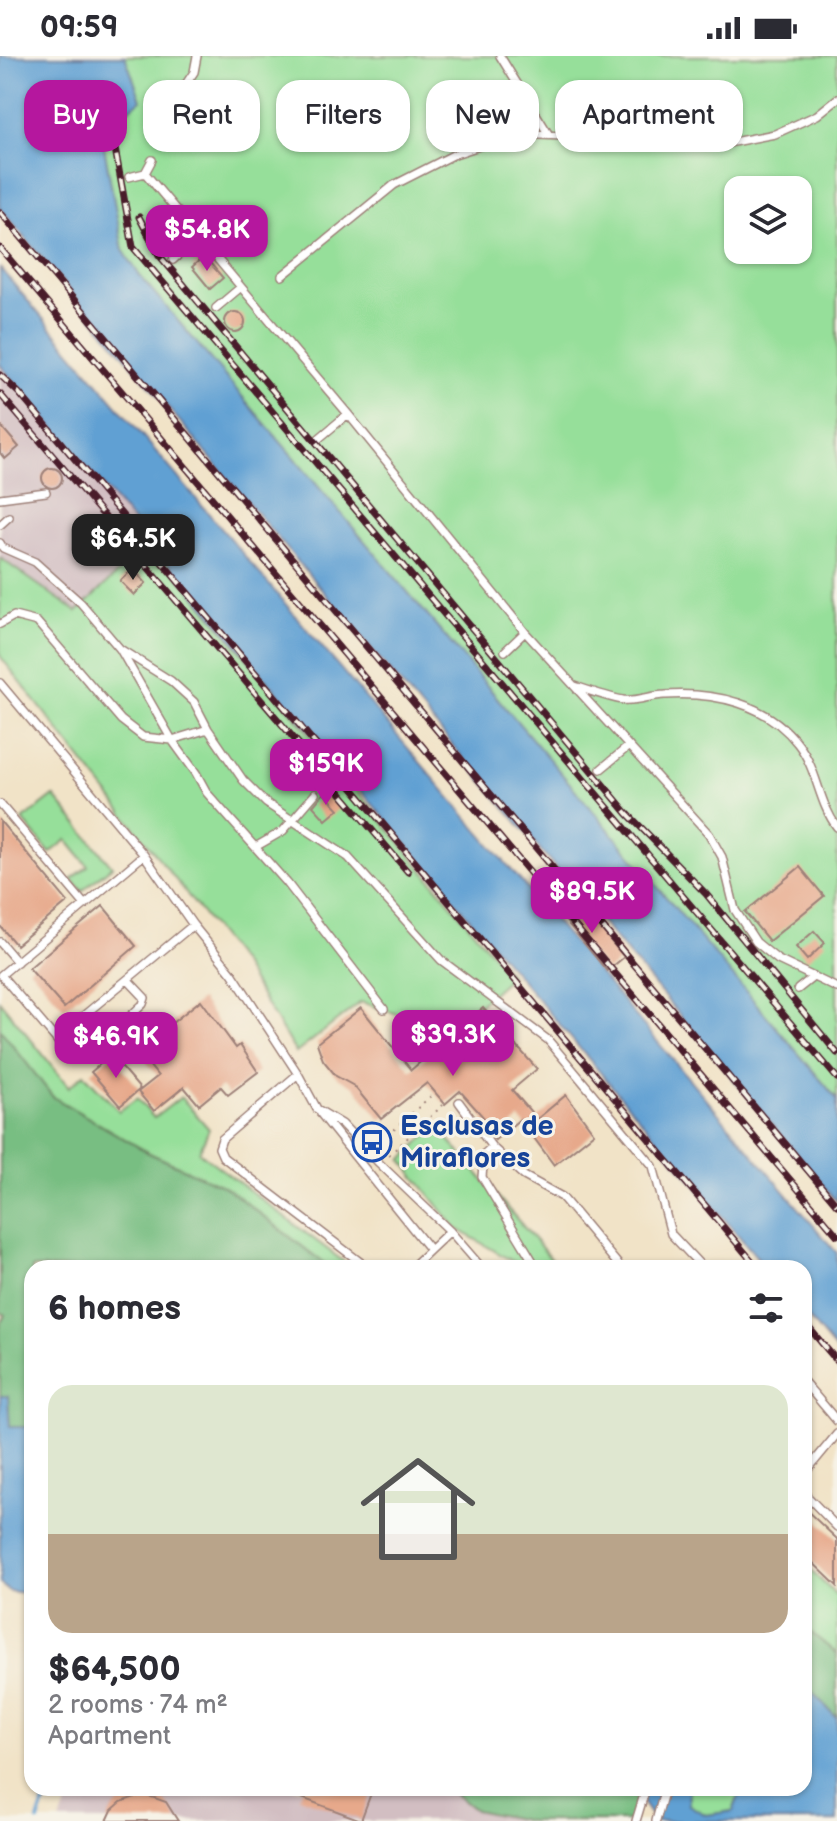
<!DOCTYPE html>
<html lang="en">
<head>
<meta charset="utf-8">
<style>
  body { margin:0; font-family:"Balsamiq Sans",sans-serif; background:#f2f2f3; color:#2b2b33; height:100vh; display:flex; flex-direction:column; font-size:30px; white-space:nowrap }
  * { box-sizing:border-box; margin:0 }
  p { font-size:26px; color:#7c7c81 }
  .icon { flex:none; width:44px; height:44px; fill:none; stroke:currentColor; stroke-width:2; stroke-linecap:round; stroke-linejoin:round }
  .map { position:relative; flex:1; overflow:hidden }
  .side { position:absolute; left:24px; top:1204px; width:788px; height:536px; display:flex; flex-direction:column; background:#fff; border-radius:24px; box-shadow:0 2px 6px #0004 }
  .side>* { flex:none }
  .banner { position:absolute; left:24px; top:24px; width:790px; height:72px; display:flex; gap:16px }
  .controls { position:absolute; left:724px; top:120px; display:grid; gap:16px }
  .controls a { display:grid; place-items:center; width:88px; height:88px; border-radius:16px; background:#fff; box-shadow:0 2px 6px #0004; font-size:40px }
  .price { position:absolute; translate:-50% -68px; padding:0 18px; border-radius:16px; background:#b5179e; color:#fff; font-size:26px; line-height:52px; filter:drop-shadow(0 2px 4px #0008) }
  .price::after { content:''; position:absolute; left:50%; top:48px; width:24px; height:18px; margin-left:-12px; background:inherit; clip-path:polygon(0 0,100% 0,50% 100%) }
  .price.on { background:#222; color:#fff }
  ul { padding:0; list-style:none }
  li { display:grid; align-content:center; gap:16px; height:424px; padding:0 24px }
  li+li { border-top:2px solid #e1e1e2 }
  li span { display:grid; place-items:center; height:248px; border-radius:24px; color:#555 }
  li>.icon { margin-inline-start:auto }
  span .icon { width:144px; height:144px; fill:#fffc; stroke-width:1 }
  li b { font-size:34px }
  h2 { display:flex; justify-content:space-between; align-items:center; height:96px; padding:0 24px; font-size:34px }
  .chip { padding:0 28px; border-radius:24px; background:#fff; box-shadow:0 2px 6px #0004; font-size:28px; line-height:72px }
  .chip.on { background:#b5179e; color:#fff }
  .status { display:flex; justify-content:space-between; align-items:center; height:56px; padding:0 40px; background:#fff; direction:ltr }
  .status svg { height:22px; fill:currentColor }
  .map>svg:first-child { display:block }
</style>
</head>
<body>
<div class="status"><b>09:59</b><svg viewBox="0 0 49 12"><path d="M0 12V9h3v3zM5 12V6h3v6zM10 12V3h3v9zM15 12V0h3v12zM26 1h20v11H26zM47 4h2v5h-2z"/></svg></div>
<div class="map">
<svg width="837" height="1765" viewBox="0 0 837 1765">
  <rect width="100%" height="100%" fill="#f7f3e8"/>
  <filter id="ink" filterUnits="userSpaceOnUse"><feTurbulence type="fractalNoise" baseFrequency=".0125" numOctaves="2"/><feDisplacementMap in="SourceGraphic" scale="16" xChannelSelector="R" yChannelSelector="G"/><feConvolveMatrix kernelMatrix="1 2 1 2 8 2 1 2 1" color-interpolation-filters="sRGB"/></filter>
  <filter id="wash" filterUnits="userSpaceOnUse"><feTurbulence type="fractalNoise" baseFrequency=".006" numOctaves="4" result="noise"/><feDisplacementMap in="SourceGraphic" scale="32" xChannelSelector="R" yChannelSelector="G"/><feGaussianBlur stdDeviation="1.8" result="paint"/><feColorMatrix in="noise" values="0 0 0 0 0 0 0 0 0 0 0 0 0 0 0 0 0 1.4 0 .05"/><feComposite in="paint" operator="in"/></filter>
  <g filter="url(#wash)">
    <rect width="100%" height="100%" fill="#f1e3c7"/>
    <path fill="#d2bec2" d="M0 309 150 486 77 556 0 502Z
      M73 1732H447L475 1754 528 1765H60Z"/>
    <path fill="#96df9a" stroke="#707f62" stroke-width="2" fill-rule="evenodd" d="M125 0H837V1043L140 220 123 194 101 74 141 44ZM738 134H798V194H738Z
      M150 486 511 920 450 975 361 946 296 997 241 907 0 600V502L77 556Z
      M54 740 112 810 82 835 72 823 88 810 67 784 50 797 23 764Z
      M0 945 69 1031 84 1018 119 1055 137 1042 154 1062 181 1041 209 1073 199 1096 352 1212H330L227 1132 149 1097 53 1041 0 973Z
      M436 1069 559 1212H524L456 1172 402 1104Z
      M804 1508 837 1540V1598L804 1571Z
      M688 1732H742L733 1755 706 1759 689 1749Z"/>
    <path fill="#78be82" stroke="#616e56" stroke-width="2" d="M0 973 53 1041 149 1097 227 1132 330 1212H32V1371L9 1372 8 1340H0V1270L5 1259 0 1256Z
      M804 1571 837 1598V1662L804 1628Z
      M447 1732H632L639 1741 630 1765H528L475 1754Z"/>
    <path fill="#61a0d3" stroke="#56607f" stroke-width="2" d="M0 0H125L141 44 101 75 123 194 140 220 837 1043V1146L0 152Z
      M0 212 837 1197V1296L804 1257V1212H766L0 309Z
      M0 1340H8L10 1371H32V1538L9 1535 0 1528Z
      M804 1628 837 1662V1765H655L632 1732H688L689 1749 706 1759 733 1755 742 1732H804Z"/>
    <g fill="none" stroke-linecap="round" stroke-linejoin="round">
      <path stroke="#61a0d3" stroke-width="4" d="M38 1765 49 1732"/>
    </g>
    <g id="blocks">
      <path fill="#e7a98b" d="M204 200 223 222 210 233 192 211Z
        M225 266a10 10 0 1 1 20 0a10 10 0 1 1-20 0Z
        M0 369 19 391 5 403 0 397Z
        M42 422a10 10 0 1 1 20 0a10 10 0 1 1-20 0Z
        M133 513 146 527 134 539 120 525Z
        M324 737 339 753 326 764 313 750Z
        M0 765 68 846 16 889 0 870Z
        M800 811 824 840 769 885 745 856Z
        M576 843 624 901 607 915 559 857Z
        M103 850 136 890 64 952 29 912Z
        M814 875 825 887 807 904 796 891Z
        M201 944 236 992 240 989 258 1016 228 1039 221 1031 199 1049 184 1031 154 1055 138 1036 158 1020 145 1004 154 996 147 987Z
        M361 952 411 1014 483 952 537 1013 512 1034 537 1063 566 1039 594 1077 554 1109 520 1063 495 1084 482 1067 486 1064 460 1035 445 1048 427 1027 381 1063 354 1030 336 1020 323 1004 317 987Z
        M111 999 140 1033 120 1050 91 1016Z
        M804 1452 837 1483V1530L804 1498Z
        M303 1732H373L361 1764 299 1741Z
        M143 1738 166 1746 178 1765H107L112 1754 121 1746Z"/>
    </g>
  </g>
  <g filter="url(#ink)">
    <use href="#blocks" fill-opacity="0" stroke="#9e8179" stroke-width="2"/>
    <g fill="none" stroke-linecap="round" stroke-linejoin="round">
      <g stroke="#9e8179" stroke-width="10">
        <path id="lane" d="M500 0 549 79
          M184 31 194 16 197 0
          M145 117 348 358 525 576 709 778 722 801 735 854 756 886 778 904 837 932
          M129 121 145 117 152 104
          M173 204 198 181
          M282 220 394 129 455 98 516 78 728 87 775 78 817 59 837 43
          M216 252 241 231
          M317 384 348 358
          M0 442 46 436
          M0 469 9 461
          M0 487 3 492 35 506 81 547 120 593 172 684 196 717 207 737 287 827 384 953
          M0 568 14 560 37 566 121 664 143 681 172 684 208 673
          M120 593 171 625 194 646 208 673 243 724 266 747 348 801 441 904 548 984 653 1110 671 1178 703 1212
          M505 595 525 576
          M0 627 144 799 193 869 232 917 298 1018 317 1053 342 1068 379 1107 450 1175 482 1212
          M575 630C590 635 607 641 623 644 637 646 651 639 665 639 715 636 767 647 798 688 818 714 818 746 837 771
          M601 713 629 690
          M0 748 85 849
          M257 790 283 775 315 738
          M0 886 17 906
          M128 924 145 942 143 948 103 986 99 989C90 986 76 975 77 965L193 869
          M798 933 813 921
          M61 989 1 919 144 799
          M298 1018 222 1083 219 1092 223 1101 368 1212
          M459 1046 492 1091 524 1120 562 1141 621 1212
          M321 1058 430 1194
          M492 1091 484 1098 482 1121 537 1212
          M411 1212 450 1175
          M804 1326 837 1365
          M804 1418 837 1378
          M804 1437 837 1471
          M636 1765 646 1732
          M656 1765 665 1732"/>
      </g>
      <path stroke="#9e8179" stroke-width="2" stroke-dasharray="2 6" stroke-linecap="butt" d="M376 1090 433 1038
        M389 1099 443 1049"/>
      <use href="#lane" stroke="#fff" stroke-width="7"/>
      <g stroke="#4a1f2b" stroke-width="7">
        <path id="rail" d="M112 76 133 191 837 1022
          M0 156 837 1149
          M139 161 159 199 627 757 706 838 837 997
          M0 192 837 1179
          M0 319 19 337 758 1212
          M0 338 408 816
          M804 1266 837 1305"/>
      </g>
      <use href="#rail" stroke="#f7f3e8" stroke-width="4" stroke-dasharray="12" stroke-linecap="butt"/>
    </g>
  </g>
  <defs>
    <g id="bus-ring" transform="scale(2)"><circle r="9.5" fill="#f7f3e8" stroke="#1a4fb4" stroke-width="1.5"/><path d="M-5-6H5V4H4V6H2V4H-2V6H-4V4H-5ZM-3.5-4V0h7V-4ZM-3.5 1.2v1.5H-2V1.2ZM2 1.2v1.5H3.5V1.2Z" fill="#1a4fb4"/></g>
  </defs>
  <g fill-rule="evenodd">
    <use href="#bus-ring" x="372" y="1086"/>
  </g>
  <g text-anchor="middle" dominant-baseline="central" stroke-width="6" stroke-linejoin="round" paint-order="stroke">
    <g font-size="28" font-weight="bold" fill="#164399" stroke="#f7f3e8" text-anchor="start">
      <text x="400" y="1070">Esclusas de<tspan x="400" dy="32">Miraflores</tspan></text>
    </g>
  </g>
</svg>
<div class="controls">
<a><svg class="icon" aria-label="layers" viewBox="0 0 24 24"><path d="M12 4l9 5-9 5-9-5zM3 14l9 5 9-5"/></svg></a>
</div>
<b class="price" style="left:207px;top:217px">$54.8K</b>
<b class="price on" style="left:133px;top:526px">$64.5K</b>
<b class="price" style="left:326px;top:751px">$159K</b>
<b class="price" style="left:592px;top:879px">$89.5K</b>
<b class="price" style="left:453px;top:1022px">$39.3K</b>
<b class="price" style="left:116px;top:1024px">$46.9K</b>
<div class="banner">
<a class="chip on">Buy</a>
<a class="chip">Rent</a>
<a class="chip">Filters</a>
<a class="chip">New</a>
<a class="chip">Apartment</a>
</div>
<section class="side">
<h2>6 homes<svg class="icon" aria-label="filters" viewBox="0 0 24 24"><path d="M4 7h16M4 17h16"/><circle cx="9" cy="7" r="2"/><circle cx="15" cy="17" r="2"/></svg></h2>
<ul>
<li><span style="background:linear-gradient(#dfe7d0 60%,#b9a48a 0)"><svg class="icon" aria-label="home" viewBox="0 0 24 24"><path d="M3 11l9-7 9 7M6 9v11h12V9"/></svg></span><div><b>$64,500</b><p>2 rooms · 74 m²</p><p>Apartment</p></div></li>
</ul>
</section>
</div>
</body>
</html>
